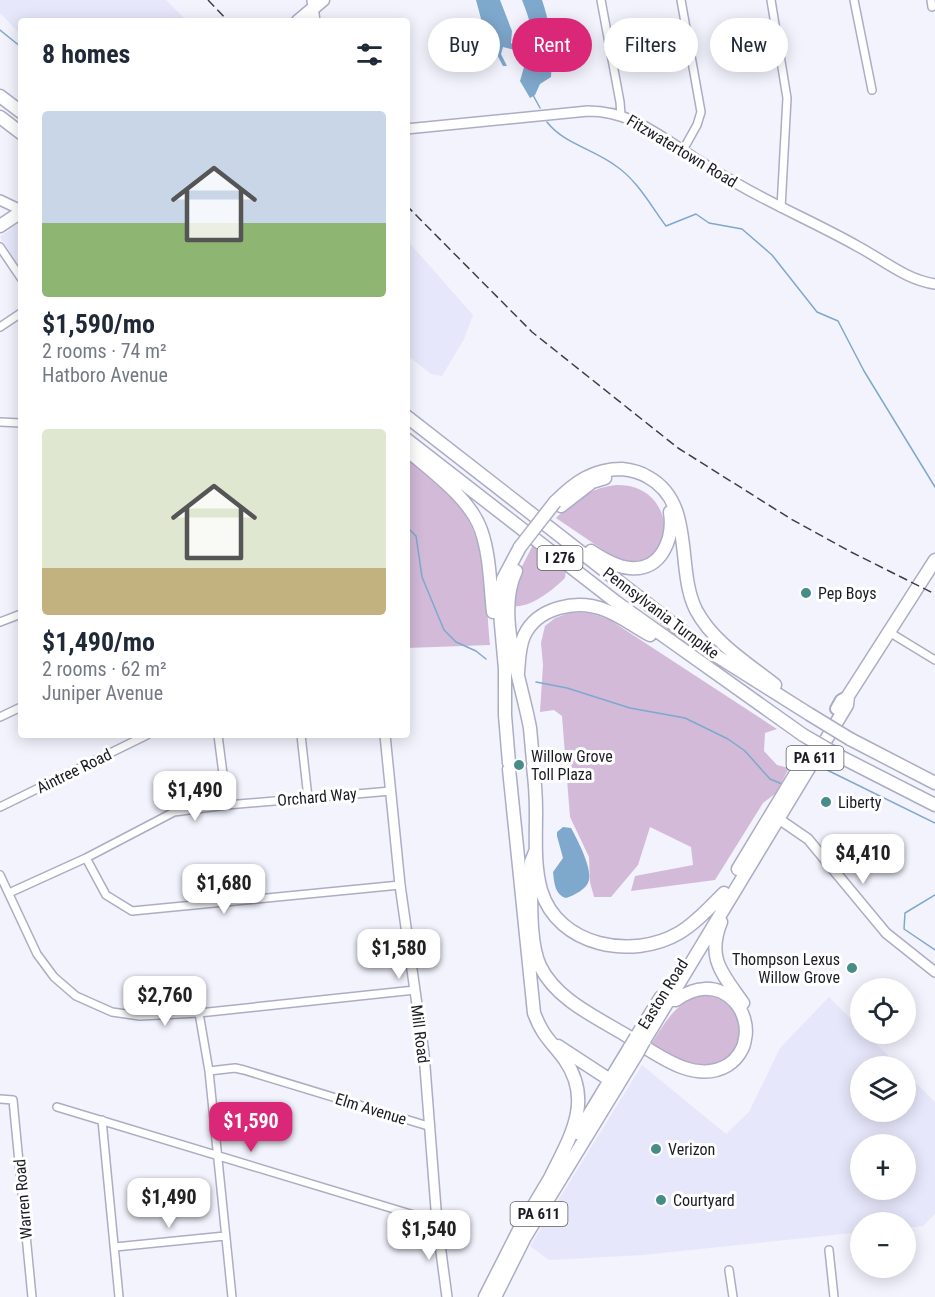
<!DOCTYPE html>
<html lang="en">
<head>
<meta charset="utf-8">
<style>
  body { margin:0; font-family:"Roboto Condensed",sans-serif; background:#f2f2f3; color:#1f2937; height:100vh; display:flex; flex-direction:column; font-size:22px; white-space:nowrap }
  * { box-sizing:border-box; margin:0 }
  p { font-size:20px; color:#747a83 }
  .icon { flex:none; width:33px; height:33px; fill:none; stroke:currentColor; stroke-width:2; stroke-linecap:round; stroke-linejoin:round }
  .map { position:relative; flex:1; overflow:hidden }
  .side { position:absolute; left:18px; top:18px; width:392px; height:720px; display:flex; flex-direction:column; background:#fff; border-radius:6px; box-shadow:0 3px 15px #0003 }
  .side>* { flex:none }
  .hud { position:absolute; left:428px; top:18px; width:417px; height:54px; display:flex; gap:12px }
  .tools { position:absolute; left:850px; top:978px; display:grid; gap:12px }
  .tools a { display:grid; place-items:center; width:66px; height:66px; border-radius:50%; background:#fff; box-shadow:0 3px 15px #0003; font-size:30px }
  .price { position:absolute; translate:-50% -51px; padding:0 14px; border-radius:12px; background:#fff; color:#222; font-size:20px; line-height:39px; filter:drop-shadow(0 2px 3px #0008) }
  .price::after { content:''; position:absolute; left:50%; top:36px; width:18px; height:14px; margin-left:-9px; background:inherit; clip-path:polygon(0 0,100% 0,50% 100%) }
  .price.current { background:#db2777; color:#fff }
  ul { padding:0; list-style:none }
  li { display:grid; align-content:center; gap:12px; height:318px; padding:0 24px }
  li span { display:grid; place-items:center; height:186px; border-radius:6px; color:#555 }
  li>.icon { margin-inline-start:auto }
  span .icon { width:108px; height:108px; fill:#fffc; stroke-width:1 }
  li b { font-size:26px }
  h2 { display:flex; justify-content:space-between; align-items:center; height:72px; padding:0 24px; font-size:26px }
  .pill { padding:0 21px; border-radius:27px; background:#fff; box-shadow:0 3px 15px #0003; font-size:21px; line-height:54px }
  .pill.current { background:#db2777; color:#fff }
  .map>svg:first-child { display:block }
</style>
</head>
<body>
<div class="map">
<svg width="935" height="1297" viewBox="0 0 935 1297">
  <rect width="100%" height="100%" fill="#f2f3fd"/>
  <path fill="#e6e7fa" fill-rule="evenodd" d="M0 0H166L187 21H21V35L0 13Z
    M21 221V270L0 237Z
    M406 239 473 315 464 339 442 376 431 374 407 355Z
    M829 997 861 1029V1034H866L899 1066H861V1112H906V1073L935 1102V1214L923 1226 906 1228V1222H861V1232L643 1255 549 1260 530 1246 642 1065 726 1134 749 1112 780 1048ZM861 1144H906V1190H861Z"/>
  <path fill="#d2bad8" d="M406 458C425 475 449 492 464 513 487 547 486 604 490 645L407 648Z
    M616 485C679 483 681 574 618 560L556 518C574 500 590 488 616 485Z
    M534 543 566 569 565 578C554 589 531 608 514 606L515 580Z
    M572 612 591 613 610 620 777 729 765 733 764 751 777 765 789 768 776 793 763 803 715 880 631 891 635 876 693 865 691 847 650 827 638 865 611 897H594L590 882 589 857 570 817 562 716 554 710 540 712 543 665 541 643 545 626 555 618Z
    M706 995C753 1003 750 1065 702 1067 691 1068 660 1053 650 1046 664 1024 677 998 706 995Z"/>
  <path fill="#7fa8cd" d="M476 0H500L512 31 511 43 518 49C540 41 528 16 522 0H542C551 26 553 49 551 77L540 84 535 95 530 98 520 81 526 60 523 52 503 47 501 54 507 66H503L484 30Z
    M563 827 571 828C577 839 592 867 589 880 587 889 575 895 566 898 555 895 554 882 553 872L563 858 557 836V832Z"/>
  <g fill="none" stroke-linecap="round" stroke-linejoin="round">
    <path stroke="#7fa8cd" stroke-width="1.5" d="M0 30 21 47
      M533 95 540 108
      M547 122C564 144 594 149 616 166 637 180 651 206 666 226L696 214 709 223 742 229 772 255 817 312 838 321 864 371 935 487
      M406 526 416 536 422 577 444 630 456 642 476 651 486 659
      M536 682 567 688 630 708 685 718 728 739 745 751 770 779 782 784
      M823 768 935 823
      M935 895 905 913 904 929 935 950"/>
    <g stroke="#acadc4" stroke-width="10">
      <path id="street" d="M601 0 620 102 621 115
        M681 0 701 112 697 125 683 150
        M771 0 787 98 781 208
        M854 0 872 90
        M931 0 932 7
        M0 247 21 278
        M0 327 21 313
        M0 422 21 423
        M0 622 21 614
        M889 632 935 660
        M0 717 21 707
        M218 735 227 805
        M301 735 308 798
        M0 807 147 735
        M86 858 106 895 132 911 400 885
        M0 875 37 954 54 977 76 996 112 1012 140 1016 199 1013 415 990
        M9 893 86 858 174 812 227 805 391 791
        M199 1013 209 1071 232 1297
        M209 1071 235 1068 244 1070 428 1126
        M0 1099 13 1100 32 1297
        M57 1107 437 1222
        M102 1120 119 1297
        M115 1247 225 1236
        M829 1250 834 1297
        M729 1270 733 1297"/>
    </g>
    <g stroke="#acadc4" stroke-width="12">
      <path id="secondary" d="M312 0 315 21
        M406 129 588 111C627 111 653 131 684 151 703 164 723 176 743 187 780 208 820 225 857 246 882 259 906 280 935 284
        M0 200 21 210
        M385 735 400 885 424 1054 437 1222 447 1297
        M773 815 808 839 886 933 935 972"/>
    </g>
    <g stroke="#acadc4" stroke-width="14">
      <path id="primary" d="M836 709 841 700 848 696"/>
    </g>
    <g stroke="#acadc4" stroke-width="15">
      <path id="highway" d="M298 21 323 0
        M0 96 21 112
        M0 117 21 133
        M0 226 21 212
        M406 416 704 648 809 714
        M406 439 616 602 803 735
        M406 449C431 471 470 498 481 530 490 555 490 585 493 612
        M555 502C575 482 593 469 622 469 632 470 640 472 648 477 696 503 675 568 696 610 713 642 747 663 775 685
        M561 506 592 482 605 478
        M591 551C603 559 616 567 630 568 662 571 674 538 670 512
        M516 571C495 614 522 683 530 728 531 739 532 750 533 761
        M518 673C519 661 519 647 524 636 537 607 577 599 605 610 621 616 635 627 650 635
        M850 739 935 783
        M841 757 935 805
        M509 763 505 715V669L499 602 503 579 520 547
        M533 766C535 782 536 797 536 812 536 838 534 865 541 890 558 947 633 960 679 933 696 923 710 907 724 893
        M509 769 534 1013C543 1037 551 1041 565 1060 594 1102 569 1139 550 1178
        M535 852 531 862C532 891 528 940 540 966 556 999 594 1016 624 1034 653 1051 693 1086 728 1065 737 1059 744 1049 745 1039 748 1026 743 1010 734 1001 716 983 694 987 676 1000L670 999
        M738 869 805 758
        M721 922C706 959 723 974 743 1003
        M636 1037 661 997
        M644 1041 847 705 848 696 935 560
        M558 1046 610 1080
        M578 1133 630 1047
        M485 1297 519 1230 553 1173
        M495 1297 525 1237 638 1052"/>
    </g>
    <use href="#street" stroke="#fff" stroke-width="7"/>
    <use href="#secondary" stroke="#fff" stroke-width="9"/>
    <use href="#primary" stroke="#fff" stroke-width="10"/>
    <use href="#highway" stroke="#fff" stroke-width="12"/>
    <path stroke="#3e3e47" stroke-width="1.5" stroke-dasharray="9 4.5" stroke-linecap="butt" d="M208 0 228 21
      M406 205 532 332 678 448 791 519 851 552 935 594"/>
    <g stroke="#acadc4" stroke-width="15" stroke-linecap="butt">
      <path id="highway-bridge" d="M520 547 555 502
        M809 714 850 739
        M803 735 841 757
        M630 1047 636 1037
        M638 1052 644 1041"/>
    </g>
    <use href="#highway-bridge" stroke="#fff" stroke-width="12"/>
  </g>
  <g fill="#468d8a" stroke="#fff" stroke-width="2">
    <circle cx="806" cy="593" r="6"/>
    <circle cx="519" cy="765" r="6"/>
    <circle cx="826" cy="802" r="6"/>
    <circle cx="852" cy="968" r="6"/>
    <circle cx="656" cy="1149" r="6"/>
    <circle cx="661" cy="1200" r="6"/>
  </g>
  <g text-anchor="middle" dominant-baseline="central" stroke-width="6" stroke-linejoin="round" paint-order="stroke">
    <g fill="#fff" stroke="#5f5f66" stroke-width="1.5">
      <rect x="537.5" y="546" width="45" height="24" rx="4.5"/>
      <rect x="786.5" y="746" width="57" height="24" rx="4.5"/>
      <rect x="510.5" y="1202" width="57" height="24" rx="4.5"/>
    </g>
    <g font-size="15" font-weight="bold" fill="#1b1b24">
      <text x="560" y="558">I 276</text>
      <text x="815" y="758">PA 611</text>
      <text x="539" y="1214">PA 611</text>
    </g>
    <g font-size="16" fill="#1b1b24" stroke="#fff">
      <text transform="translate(682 151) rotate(31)">Fitzwatertown Road</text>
      <text transform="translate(661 613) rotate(37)">Pennsylvania Turnpike</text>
      <text transform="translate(74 771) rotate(-26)">Aintree Road</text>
      <text transform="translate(317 797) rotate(-5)">Orchard Way</text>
      <text transform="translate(663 994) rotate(-58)">Easton Road</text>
      <text transform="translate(420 1034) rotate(83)">Mill Road</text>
      <text transform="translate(371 1109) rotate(17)">Elm Avenue</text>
      <text transform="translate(23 1199) rotate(-95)">Warren Road</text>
    </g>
    <g font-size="16" fill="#1b1b24" stroke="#fff" text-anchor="start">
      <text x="818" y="593">Pep Boys</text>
      <text x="531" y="756">Willow Grove<tspan x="531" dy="18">Toll Plaza</tspan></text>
      <text x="838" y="802">Liberty</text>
      <text x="840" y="959" text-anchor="end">Thompson Lexus<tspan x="840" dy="18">Willow Grove</tspan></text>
      <text x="668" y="1149">Verizon</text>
      <text x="673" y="1200">Courtyard</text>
    </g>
  </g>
</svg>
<div class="tools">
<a><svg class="icon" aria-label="locate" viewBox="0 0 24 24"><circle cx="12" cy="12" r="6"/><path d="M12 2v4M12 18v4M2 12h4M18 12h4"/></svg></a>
<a><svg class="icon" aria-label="layers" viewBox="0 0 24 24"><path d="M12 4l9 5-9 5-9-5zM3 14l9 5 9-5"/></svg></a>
<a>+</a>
<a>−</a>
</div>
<b class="price" style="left:195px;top:822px">$1,490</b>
<b class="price" style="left:863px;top:885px">$4,410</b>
<b class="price" style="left:224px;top:915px">$1,680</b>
<b class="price" style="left:399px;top:980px">$1,580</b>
<b class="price" style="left:165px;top:1027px">$2,760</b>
<b class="price current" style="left:251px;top:1153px">$1,590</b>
<b class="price" style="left:169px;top:1229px">$1,490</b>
<b class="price" style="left:429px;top:1261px">$1,540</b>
<div class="hud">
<a class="pill">Buy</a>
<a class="pill current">Rent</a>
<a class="pill">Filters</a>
<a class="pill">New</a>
</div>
<section class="side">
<h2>8 homes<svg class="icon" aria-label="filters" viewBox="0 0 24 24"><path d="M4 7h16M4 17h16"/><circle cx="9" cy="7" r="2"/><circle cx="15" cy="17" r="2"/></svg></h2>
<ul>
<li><span style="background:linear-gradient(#c9d6e8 60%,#8fb573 0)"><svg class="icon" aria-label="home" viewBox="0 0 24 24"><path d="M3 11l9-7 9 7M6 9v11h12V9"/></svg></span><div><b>$1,590/mo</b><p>2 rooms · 74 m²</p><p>Hatboro Avenue</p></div></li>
<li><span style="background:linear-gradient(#dfe7d0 75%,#c2b280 0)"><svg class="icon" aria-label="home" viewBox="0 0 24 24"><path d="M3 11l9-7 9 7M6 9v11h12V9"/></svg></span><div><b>$1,490/mo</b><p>2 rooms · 62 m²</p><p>Juniper Avenue</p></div></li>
</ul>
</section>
</div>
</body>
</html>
